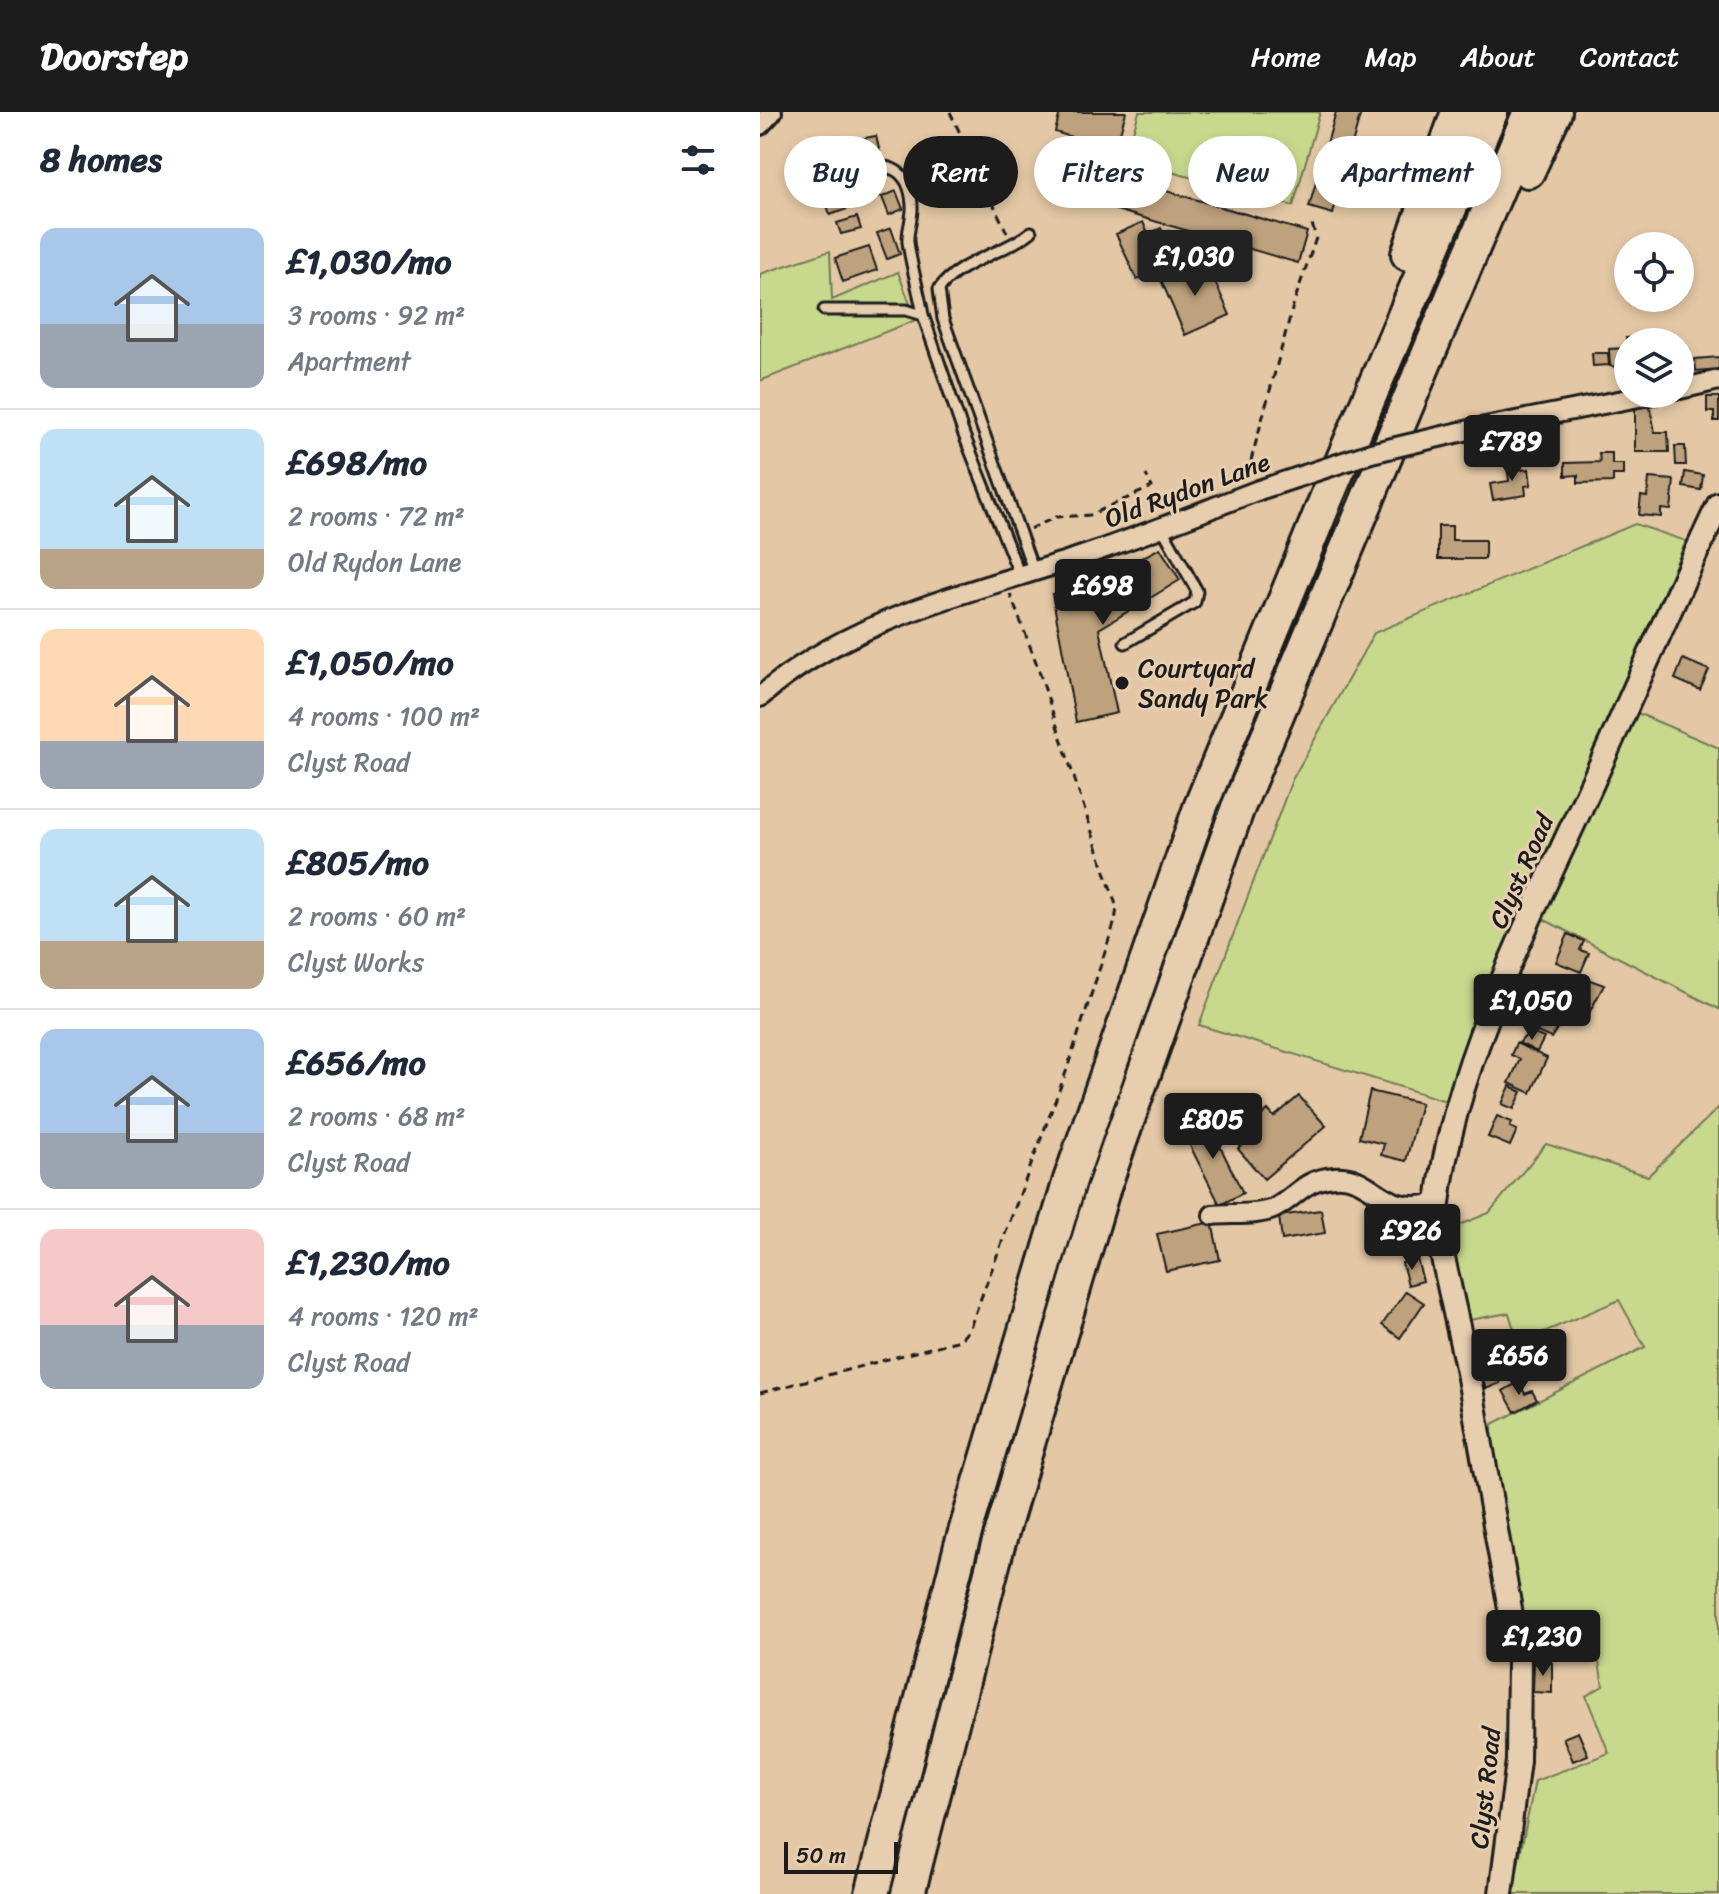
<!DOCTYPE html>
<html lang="en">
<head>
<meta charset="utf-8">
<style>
  body { margin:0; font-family:Sriracha,sans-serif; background:#f6f6f7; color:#1f2937; height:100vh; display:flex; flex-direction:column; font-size:30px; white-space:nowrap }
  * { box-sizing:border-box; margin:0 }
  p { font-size:26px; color:#747a83 }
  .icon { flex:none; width:44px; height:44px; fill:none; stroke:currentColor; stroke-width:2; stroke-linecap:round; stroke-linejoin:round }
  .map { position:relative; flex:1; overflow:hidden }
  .side { display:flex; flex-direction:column; background:#fff; width:760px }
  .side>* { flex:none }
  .guide { position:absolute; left:24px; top:24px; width:760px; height:72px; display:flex; gap:16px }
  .fabs { position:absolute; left:854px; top:120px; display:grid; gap:16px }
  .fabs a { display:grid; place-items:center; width:80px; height:80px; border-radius:50%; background:#fff; box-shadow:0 4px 12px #0003; font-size:40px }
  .scale { position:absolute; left:24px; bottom:20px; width:114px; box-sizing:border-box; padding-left:8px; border:4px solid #1c1c1c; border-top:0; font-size:22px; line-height:28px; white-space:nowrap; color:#1c1c1c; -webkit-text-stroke:6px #e7ceaf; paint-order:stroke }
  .price { position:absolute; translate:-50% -68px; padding:0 18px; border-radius:8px; background:#1c1c1c; color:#fff; font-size:26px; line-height:52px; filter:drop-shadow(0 2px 4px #0008) }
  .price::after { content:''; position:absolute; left:50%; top:48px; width:24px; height:18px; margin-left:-12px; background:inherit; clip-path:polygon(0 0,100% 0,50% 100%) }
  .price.on { background:#222; color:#fff }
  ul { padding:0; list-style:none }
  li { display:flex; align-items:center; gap:24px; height:200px; padding:0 40px }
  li+li { border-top:2px solid #e0e1e3 }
  li span { display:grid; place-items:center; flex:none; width:224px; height:160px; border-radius:16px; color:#555 }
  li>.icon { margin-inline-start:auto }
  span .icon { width:96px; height:96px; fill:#fffc; stroke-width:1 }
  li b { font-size:34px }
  h2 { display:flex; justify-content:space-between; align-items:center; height:96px; padding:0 40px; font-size:34px }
  .tag { padding:0 28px; border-radius:36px; background:#fff; box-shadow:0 4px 12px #0003; font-size:28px; line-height:72px }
  .tag.on { background:#1c1c1c; color:#fff }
  header { display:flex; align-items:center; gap:48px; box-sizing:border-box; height:112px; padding:0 40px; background:#1c1c1c; color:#fff }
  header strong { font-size:38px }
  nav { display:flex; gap:44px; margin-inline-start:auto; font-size:28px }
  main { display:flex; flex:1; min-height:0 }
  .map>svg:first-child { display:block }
</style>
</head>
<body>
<header>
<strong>Doorstep</strong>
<nav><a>Home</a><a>Map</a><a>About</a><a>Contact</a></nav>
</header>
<main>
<section class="side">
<h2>8 homes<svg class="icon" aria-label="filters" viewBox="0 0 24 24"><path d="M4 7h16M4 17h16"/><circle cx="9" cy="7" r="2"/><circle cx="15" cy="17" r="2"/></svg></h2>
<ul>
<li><span style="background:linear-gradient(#a9c7e8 60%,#9aa5b1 0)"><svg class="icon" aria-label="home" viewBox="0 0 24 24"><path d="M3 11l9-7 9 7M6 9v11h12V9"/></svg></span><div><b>£1,030/mo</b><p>3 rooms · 92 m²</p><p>Apartment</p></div></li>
<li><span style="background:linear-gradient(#bfe0f5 75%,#b9a48a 0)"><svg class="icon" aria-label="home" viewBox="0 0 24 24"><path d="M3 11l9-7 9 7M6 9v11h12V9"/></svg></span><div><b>£698/mo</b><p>2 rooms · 72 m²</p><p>Old Rydon Lane</p></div></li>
<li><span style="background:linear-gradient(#ffd9b3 70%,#9aa5b1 0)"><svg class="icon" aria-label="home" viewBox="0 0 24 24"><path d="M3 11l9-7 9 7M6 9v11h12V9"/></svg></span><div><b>£1,050/mo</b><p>4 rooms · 100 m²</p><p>Clyst Road</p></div></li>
<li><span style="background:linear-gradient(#bfe0f5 70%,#b9a48a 0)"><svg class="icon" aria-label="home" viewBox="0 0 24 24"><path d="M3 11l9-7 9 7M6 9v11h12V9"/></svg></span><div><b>£805/mo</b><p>2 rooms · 60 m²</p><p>Clyst Works</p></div></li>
<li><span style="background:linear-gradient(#a9c7e8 65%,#9aa5b1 0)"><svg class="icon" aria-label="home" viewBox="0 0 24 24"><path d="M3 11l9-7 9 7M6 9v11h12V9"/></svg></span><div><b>£656/mo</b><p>2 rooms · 68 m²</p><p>Clyst Road</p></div></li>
<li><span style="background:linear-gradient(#f6c9c9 60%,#9aa5b1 0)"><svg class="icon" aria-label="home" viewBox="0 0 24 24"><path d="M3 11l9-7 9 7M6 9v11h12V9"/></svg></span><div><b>£1,230/mo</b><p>4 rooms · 120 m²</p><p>Clyst Road</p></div></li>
</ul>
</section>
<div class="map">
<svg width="959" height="1782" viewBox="0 0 959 1782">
  <rect width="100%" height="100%" fill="#e4c8a5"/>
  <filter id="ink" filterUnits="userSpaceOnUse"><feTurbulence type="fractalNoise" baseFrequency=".0125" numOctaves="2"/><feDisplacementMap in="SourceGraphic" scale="16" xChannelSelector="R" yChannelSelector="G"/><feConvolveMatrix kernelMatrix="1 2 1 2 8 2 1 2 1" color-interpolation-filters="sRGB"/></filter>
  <g filter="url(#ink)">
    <path fill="#c8d98d" stroke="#727a54" stroke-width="2" d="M379 0H560L533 94 365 47Z
      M70 139 72 188 138 160 156 208 0 269V162Z
      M875 412 926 429 855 592 758 800 686 989 439 913 532 668 614 521Z
      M875 600 959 636V897L781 806Z
      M959 995V1782H752L775 1669 849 1641 826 1584 843 1574 833 1514 767 1526 731 1322 733 1312 885 1235 859 1188 758 1231 749 1201 703 1209 687 1118 729 1101 786 1032 888 1064Z"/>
    <path fill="#bea27d" stroke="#1c1c1c" stroke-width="2" d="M300 0H366L355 38 295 20Z
      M576 0H601L573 102 549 95Z
      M116 24 121 45 93 50 88 29Z
      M362 66 547 120 538 151 353 97Z
      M117 73 120 84 100 91 98 83 93 85 96 94 70 103 66 90Z
      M136 79 143 97 129 103 122 85Z
      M97 105 101 117 81 122 77 111Z
      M383 110 388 122 401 116 404 122 409 119 422 147 377 168 356 122Z
      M131 116 140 142 127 147 117 121Z
      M109 135 117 158 83 170 75 146Z
      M445 148 470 203 425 223 401 168Z
      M884 225 885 230H868V256L850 254 849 237 866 236V226Z
      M832 241H848L849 253 833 254Z
      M959 245V257L936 259 935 247Z
      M947 285H959V309H954V300H947Z
      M875 295H890L895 320H908L909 340H875Z
      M915 334H925L926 353H916Z
      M839 341H852V352H863V363H853V370L818 371V363L805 364V351L840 350Z
      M760 351 762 358 769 357 771 373 765 374 766 383 733 388 730 372 749 369 747 353Z
      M925 360 943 363 941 378 923 375Z
      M889 366 914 368 911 398 901 397V405L879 403 881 384 887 385Z
      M678 414H692V428H725V447H678Z
      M400 436 420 468 339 517 357 601 316 610 292 482 325 476Z
      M923 547 949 558 940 578 915 567Z
      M808 822 824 829 820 838 829 841 821 860 796 850Z
      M816 863 844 873 828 903 800 893Z
      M776 889 807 901 791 926 770 917Z
      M769 920 784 926 777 940 759 931Z
      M756 931 787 946 771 981 749 971 760 947 751 943Z
      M750 974 762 980 754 997 742 992Z
      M610 979 661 991 646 1049 621 1043 624 1032 599 1026Z
      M539 984 566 1014 504 1067 478 1037 493 1023 487 1016 508 998 514 1005Z
      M737 1004 752 1010 750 1015 757 1018 750 1034 728 1025Z
      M446 1006 483 1081 460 1093 422 1018Z
      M561 1098 565 1121 522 1128 519 1104Z
      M452 1110 460 1148 406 1159 397 1122Z
      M657 1147 663 1169 648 1173 642 1151Z
      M646 1179 664 1191 640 1226 622 1213Z
      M734 1253 740 1271 726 1277 719 1258Z
      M759 1270 765 1282 772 1279 777 1288 755 1300 743 1279Z
      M774 1551H792V1581L773 1580Z
      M818 1620 828 1643 813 1649 803 1626Z"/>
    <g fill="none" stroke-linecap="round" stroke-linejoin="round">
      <g stroke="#1c1c1c" stroke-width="15">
        <path id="service" d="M94 62C125 46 150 56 152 93 153 106 147 118 148 130 151 154 159 179 163 203
          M271 120C244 142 200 148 179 177L183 207 274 460
          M64 198H146L163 203 204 323 260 464
          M365 531 435 490 437 479 406 423 410 412"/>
      </g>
      <g stroke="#1c1c1c" stroke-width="24">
        <path id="minor" d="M0 13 12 0
          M920 277 959 268
          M700 320 894 282
          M0 585C86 508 209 481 316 446 377 426 438 401 499 378
          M453 1103C471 1101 500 1104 515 1096 538 1084 542 1068 574 1065 616 1062 620 1106 678 1091"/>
      </g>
      <g stroke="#1c1c1c" stroke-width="28">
        <path id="tertiary" d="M741 1782 758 1649 759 1548 708 1260 676 1114C684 977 761 825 818 702 866 599 910 494 959 392"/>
      </g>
      <g stroke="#1c1c1c" stroke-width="38">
        <path id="motorway" d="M768 59 795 0
          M648 142 698 0
          M112 1782 201 1434 310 1068 440 696 566 387 731 0
          M148 1782 237 1437 343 1078 477 698 770 0"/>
      </g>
      <path stroke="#1c1c1c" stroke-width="3" stroke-dasharray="8 6" stroke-linecap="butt" d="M190 0 248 123
        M475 368 487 363 534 190 556 126 552 112
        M270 417 296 405 330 403 392 375 386 363
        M0 1281 200 1228 209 1218 306 960 355 809 357 796 276 550 250 482"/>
      <use href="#service" stroke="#e7ceaf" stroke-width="9"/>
      <use href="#minor" stroke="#e7ceaf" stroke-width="18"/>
      <use href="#tertiary" stroke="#e7ceaf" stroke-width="22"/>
      <use href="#motorway" stroke="#e7ceaf" stroke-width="32"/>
      <g stroke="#1c1c1c" stroke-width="24" stroke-linecap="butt">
        <path id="minor-bridge" d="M499 378 611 341 700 320"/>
      </g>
      <use href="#minor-bridge" stroke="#e7ceaf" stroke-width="18"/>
    </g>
  </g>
  <circle fill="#1c1c1c" stroke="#e7ceaf" stroke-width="3" cx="362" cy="571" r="8"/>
  <g text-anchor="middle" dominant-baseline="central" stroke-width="6" stroke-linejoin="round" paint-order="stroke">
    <g font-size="26" fill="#1c1c1c" stroke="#e7ceaf">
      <text transform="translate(427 378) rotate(-20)">Old Rydon Lane</text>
      <text transform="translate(761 759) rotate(-66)">Clyst Road</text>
      <text transform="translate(725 1676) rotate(-84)">Clyst Road</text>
    </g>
    <g font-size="26" fill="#1c1c1c" stroke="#e7ceaf" text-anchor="start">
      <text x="378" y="556">Courtyard<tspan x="378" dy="30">Sandy Park</tspan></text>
    </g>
  </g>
</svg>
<div class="fabs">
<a><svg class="icon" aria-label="locate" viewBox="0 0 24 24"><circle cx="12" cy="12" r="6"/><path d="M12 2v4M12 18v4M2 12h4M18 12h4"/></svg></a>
<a><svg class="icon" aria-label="layers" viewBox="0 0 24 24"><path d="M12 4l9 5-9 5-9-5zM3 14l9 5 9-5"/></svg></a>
</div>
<div class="scale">50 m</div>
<b class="price on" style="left:435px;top:186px">£1,030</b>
<b class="price" style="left:752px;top:371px">£789</b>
<b class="price" style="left:343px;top:515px">£698</b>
<b class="price" style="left:772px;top:930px">£1,050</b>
<b class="price" style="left:453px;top:1049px">£805</b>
<b class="price" style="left:652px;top:1160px">£926</b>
<b class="price" style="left:759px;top:1285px">£656</b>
<b class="price" style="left:783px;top:1566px">£1,230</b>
<div class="guide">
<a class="tag">Buy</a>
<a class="tag on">Rent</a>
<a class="tag">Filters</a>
<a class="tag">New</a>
<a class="tag">Apartment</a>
</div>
</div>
</main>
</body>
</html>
